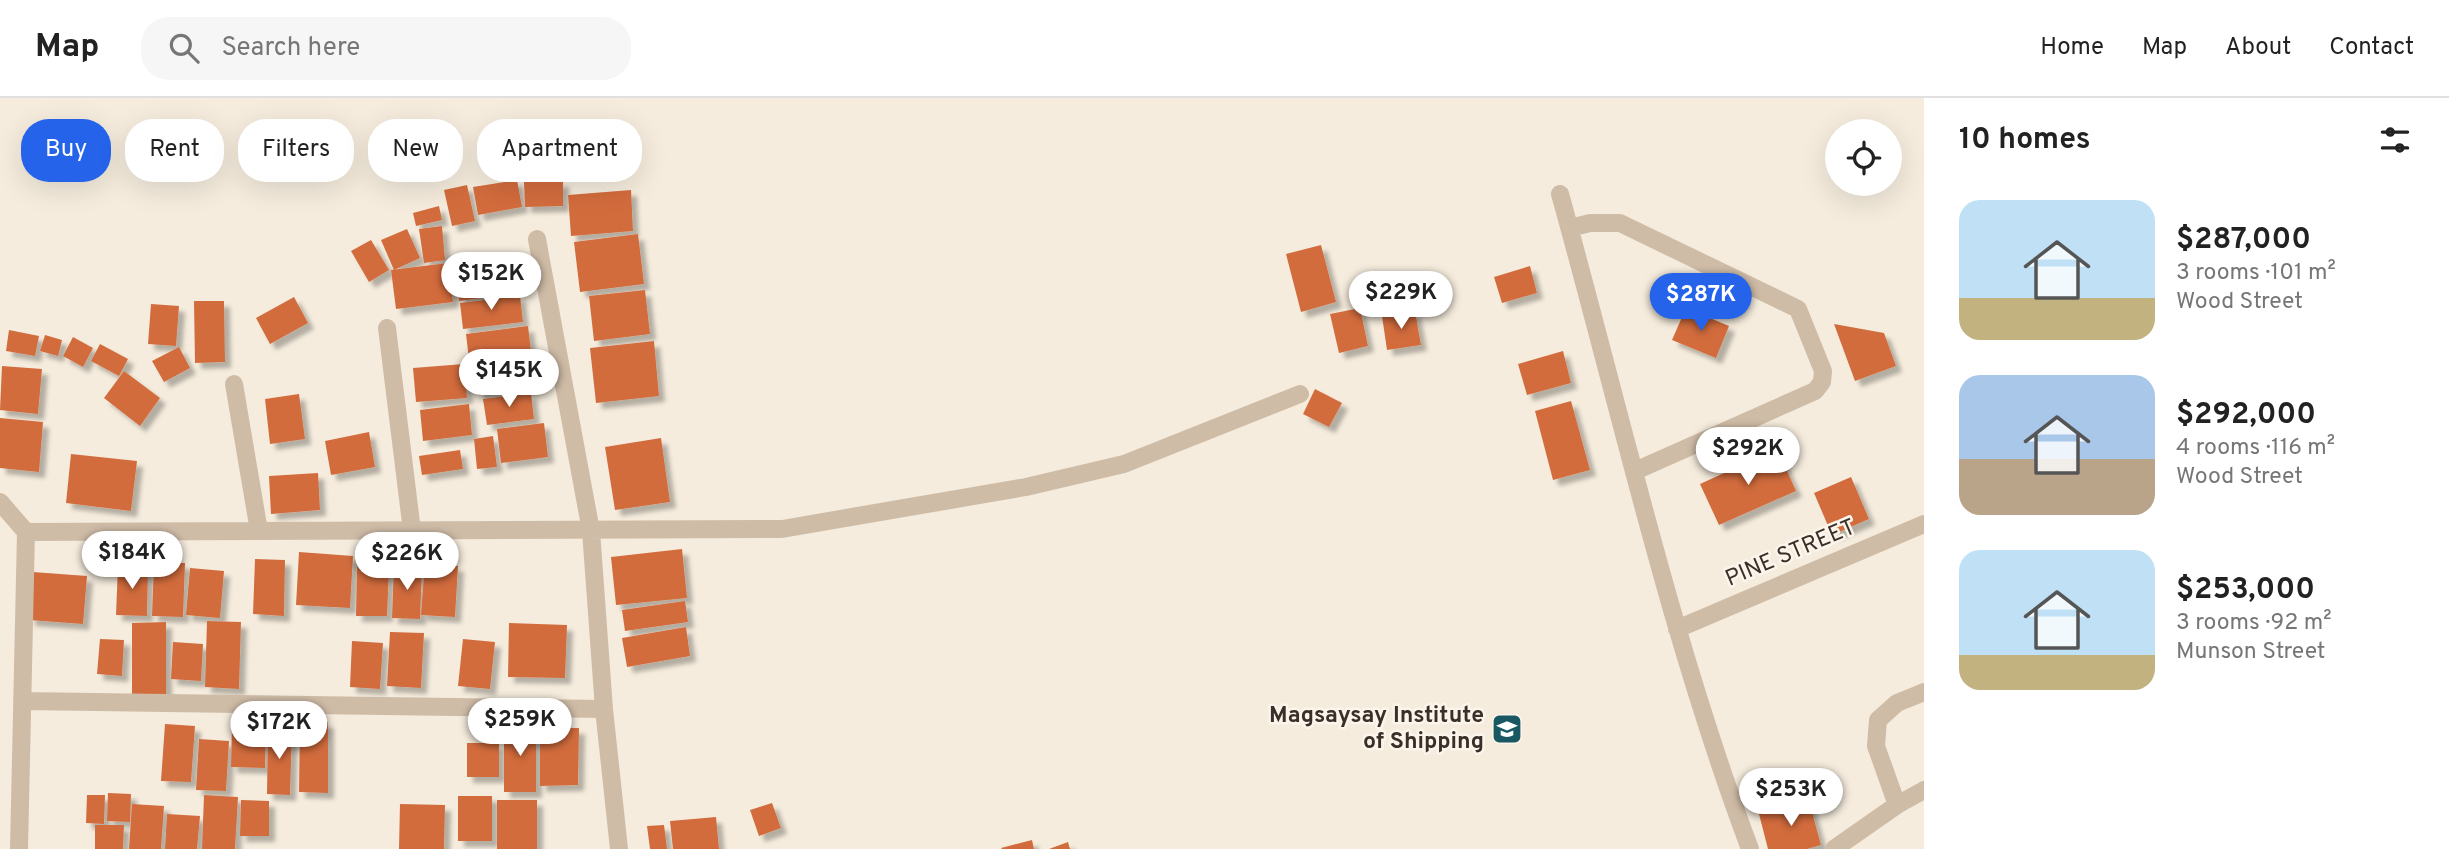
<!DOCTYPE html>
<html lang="en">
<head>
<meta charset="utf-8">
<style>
  body { margin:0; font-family:Overpass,sans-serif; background:#f6f6f6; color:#222; height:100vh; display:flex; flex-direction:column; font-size:26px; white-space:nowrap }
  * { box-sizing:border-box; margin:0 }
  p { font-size:23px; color:#767676 }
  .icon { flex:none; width:38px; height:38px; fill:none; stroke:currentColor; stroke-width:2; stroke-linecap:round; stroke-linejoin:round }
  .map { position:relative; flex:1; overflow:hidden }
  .side { display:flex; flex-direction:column; background:#fff; width:525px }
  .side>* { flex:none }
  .banner { position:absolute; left:21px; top:21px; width:665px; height:63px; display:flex; gap:14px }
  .buttons { position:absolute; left:1825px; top:21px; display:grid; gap:14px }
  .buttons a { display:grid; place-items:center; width:77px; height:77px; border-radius:50%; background:#fff; box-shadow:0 7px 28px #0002; font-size:35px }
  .price { position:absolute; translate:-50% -60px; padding:0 16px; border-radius:24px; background:#fff; color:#222; font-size:23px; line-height:46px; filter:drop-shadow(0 2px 4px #0008) }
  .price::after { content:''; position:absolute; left:50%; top:42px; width:21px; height:16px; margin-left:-10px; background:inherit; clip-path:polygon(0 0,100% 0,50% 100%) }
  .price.active { background:#2563eb; color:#fff }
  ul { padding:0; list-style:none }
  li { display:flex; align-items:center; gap:21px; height:175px; padding:0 35px }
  li span { display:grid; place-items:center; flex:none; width:196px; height:140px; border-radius:21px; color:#555 }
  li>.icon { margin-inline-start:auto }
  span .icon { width:84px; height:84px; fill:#fffc; stroke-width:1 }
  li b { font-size:30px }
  h2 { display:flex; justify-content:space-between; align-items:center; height:84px; padding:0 35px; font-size:30px }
  .chip { padding:0 24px; border-radius:28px; background:#fff; box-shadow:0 7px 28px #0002; font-size:24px; line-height:63px }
  .chip.active { background:#2563eb; color:#fff }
  header { display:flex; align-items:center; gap:42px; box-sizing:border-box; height:98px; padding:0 35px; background:#fff; border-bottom:2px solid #e0e0e0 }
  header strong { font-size:33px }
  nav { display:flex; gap:38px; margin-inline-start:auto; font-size:24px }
  .search { width:490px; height:63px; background:#f6f6f6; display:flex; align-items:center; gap:18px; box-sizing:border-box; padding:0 24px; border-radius:28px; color:#767676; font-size:26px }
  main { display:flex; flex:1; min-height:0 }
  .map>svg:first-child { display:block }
</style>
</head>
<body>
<header>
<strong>Map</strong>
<div class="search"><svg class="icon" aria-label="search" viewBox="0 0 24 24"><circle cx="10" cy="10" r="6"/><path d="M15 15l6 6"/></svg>Search here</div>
<nav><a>Home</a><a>Map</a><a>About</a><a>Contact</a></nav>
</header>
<main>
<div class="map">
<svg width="1924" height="751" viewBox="0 0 1924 751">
  <defs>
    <filter id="shadow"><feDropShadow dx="6" dy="6" stdDeviation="2" flood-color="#0004"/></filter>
  </defs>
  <rect width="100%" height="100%" fill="#f5ecdd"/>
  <path fill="#d36c3e" filter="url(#shadow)" d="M517 82 522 109 478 117 473 89Z
    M563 83V108L525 109 524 84Z
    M467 87 475 123 452 128 444 92Z
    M631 92 633 133 571 138 568 97Z
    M439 108 442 122 416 128 413 115Z
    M442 128 445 162 424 165 419 131Z
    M407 131 420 160 394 172 381 142Z
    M638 136 644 186 580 194 574 144Z
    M371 142 389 172 369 184 351 153Z
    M1321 147 1336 204 1301 214 1286 156Z
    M448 165 453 204 396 211 391 172Z
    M499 166 503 197 459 203 455 172Z
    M1530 168 1537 195 1502 205 1494 179Z
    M645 192 650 236 594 243 589 198Z
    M520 198 523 224 463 231 460 205Z
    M294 199 308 225 270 246 256 220Z
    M194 203H224L225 264 195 265Z
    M151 206 179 208 176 248 148 246Z
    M1360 210 1368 248 1339 255 1330 216Z
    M1686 210 1729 228 1716 260 1672 242Z
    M1415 213 1421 247 1387 252 1382 218Z
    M1834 226 1884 235 1896 268 1855 283Z
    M528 228 532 262 470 270 466 236Z
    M9 232 39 238 35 258 6 253Z
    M45 237 62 242 58 258 40 253Z
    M73 239 93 250 83 269 63 258Z
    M654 243 659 298 596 305 590 250Z
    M100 246 128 261 119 278 91 263Z
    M179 249 190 270 164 284 152 263Z
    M1563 253 1571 285 1527 297 1518 266Z
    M531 265 534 290 478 297 475 272Z
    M464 266 467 300 416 304 413 270Z
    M2 268 42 271 38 316 0 312Z
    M124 273 160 300 140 328 104 300Z
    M1315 291 1342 305 1329 329 1303 316Z
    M531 295 534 321 487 327 483 301Z
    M299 296 305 341 270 346 265 301Z
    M1571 303 1590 372 1553 382 1535 313Z
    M469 306 472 337 423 343 420 312Z
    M0 320 43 324 39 374 0 370Z
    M544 325 548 359 501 365 497 331Z
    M369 334 375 369 331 377 325 343Z
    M493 338 497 369 477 371 474 341Z
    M661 340 670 404 615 412 605 349Z
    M1777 351 1796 393 1719 427 1700 386Z
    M460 352 463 371 422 377 419 358Z
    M71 356 137 363 131 413 66 405Z
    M318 375 320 412 271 416 269 378Z
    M1851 379 1869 421 1832 437 1814 395Z
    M682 451 687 500 616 507 611 459Z
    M299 454 353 458 350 510 296 507Z
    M255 461 285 462 284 518 253 516Z
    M154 464 185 465 183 519 152 518Z
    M425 465 458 468 455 519 421 517Z
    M394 466 422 467 420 521 392 520Z
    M118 468 148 469 147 518 116 517Z
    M357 469 389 470 387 518H356Z
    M190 470 224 473 220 520 186 517Z
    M33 474 87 478 83 526 29 522Z
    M685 503 688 524 625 533 622 512Z
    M207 523 241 524 239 591 205 589Z
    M166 524V596L132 597V525Z
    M509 525 567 527 565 580 508 579Z
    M686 529 690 558 627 569 622 540Z
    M390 534 424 535 421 590 387 588Z
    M100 541 124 542 122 578 97 576Z
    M463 541 495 544 490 591 458 588Z
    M352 543 383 545 380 591 350 589Z
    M173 544 203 546 201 583 171 581Z
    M300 624H328V695L299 694Z
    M165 626 195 628 191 684 161 683Z
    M504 626 536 627V694H504Z
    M232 627 266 628 265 670 231 669Z
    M268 630 292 631 290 697 267 696Z
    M540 630H579L578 687 540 688Z
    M199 641 229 643 226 693 196 692Z
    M467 645H499V679H467Z
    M108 695 131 696 130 724 107 723Z
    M87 697H105L104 726 86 725Z
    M204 697 238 699 235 751H202Z
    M458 698H492V743H458Z
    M241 702 269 703V738H240Z
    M497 702H537V751H497Z
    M1809 703 1821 747 1807 751H1768L1759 716Z
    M772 705 781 730 759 738 750 712Z
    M132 706 164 708 161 751H129Z
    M400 706 445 707 444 751H399Z
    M167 716 200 718 197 751H165Z
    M716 719 719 751H673L670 723Z
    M95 727H124L123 751H95Z
    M664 727 667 751H650L647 728Z
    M1032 742 1034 751H1002L1001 750Z
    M1068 744 1070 751H1049Z"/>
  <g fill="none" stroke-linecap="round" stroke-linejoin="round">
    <path stroke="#cfbca7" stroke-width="18" d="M1560 96C1621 315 1670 538 1750 751
      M1570 130 1590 125H1620L1798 211 1823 273 1822 284 1815 293 1635 373
      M537 141 591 433 604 611 619 751
      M387 230 412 433
      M234 286 259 433
      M0 404 26 434
      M26 434 782 431 1026 389 1124 366 1300 296
      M1677 531 1924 426
      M1924 594 1897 605 1878 622 1876 648 1897 707 1924 692
      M23 603 604 611
      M19 751 26 434
      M1834 751 1897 707"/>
  </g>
  <defs>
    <g id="university-square" transform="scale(1.575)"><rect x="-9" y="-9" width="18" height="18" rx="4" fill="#195862" stroke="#fcf5eb"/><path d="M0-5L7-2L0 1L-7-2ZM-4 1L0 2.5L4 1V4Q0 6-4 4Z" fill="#fff"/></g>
  </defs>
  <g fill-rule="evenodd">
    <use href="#university-square" x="1507" y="631"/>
  </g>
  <g text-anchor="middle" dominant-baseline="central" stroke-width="5" stroke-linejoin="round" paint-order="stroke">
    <g font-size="23" fill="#3b3029" stroke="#fcf5eb">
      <text transform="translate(1791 456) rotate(-23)">PINE STREET</text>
    </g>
    <g font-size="23" font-weight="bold" fill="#3b3029" stroke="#fcf5eb" text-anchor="end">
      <text x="1484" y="618">Magsaysay Institute<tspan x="1484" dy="26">of Shipping</tspan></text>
    </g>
  </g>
</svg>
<div class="buttons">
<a><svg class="icon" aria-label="locate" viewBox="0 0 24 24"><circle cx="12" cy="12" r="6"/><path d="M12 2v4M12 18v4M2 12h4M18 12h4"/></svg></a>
</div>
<b class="price" style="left:491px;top:214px">$152K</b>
<b class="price" style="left:1401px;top:233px">$229K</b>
<b class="price active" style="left:1701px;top:235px">$287K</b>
<b class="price" style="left:509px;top:311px">$145K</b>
<b class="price" style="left:1748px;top:389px">$292K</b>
<b class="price" style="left:132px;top:493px">$184K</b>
<b class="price" style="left:407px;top:494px">$226K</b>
<b class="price" style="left:520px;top:660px">$259K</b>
<b class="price" style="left:279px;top:663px">$172K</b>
<b class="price" style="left:1791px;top:730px">$253K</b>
<div class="banner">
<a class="chip active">Buy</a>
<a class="chip">Rent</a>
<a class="chip">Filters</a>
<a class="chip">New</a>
<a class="chip">Apartment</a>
</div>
</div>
<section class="side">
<h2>10 homes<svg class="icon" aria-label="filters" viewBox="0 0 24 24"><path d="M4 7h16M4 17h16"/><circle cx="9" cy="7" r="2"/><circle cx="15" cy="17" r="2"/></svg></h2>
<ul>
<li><span style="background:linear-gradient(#bfe0f5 70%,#c2b280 0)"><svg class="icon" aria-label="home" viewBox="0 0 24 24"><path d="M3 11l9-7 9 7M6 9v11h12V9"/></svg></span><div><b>$287,000</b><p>3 rooms · 101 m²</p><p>Wood Street</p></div></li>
<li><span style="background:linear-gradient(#a9c7e8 60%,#b9a48a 0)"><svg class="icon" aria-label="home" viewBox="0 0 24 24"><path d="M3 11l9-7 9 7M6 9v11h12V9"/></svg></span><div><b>$292,000</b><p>4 rooms · 116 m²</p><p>Wood Street</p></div></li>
<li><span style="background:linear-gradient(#bfe0f5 75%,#c2b280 0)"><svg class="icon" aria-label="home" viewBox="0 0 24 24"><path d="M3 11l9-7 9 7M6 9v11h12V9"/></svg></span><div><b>$253,000</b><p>3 rooms · 92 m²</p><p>Munson Street</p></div></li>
</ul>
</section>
</main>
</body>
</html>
